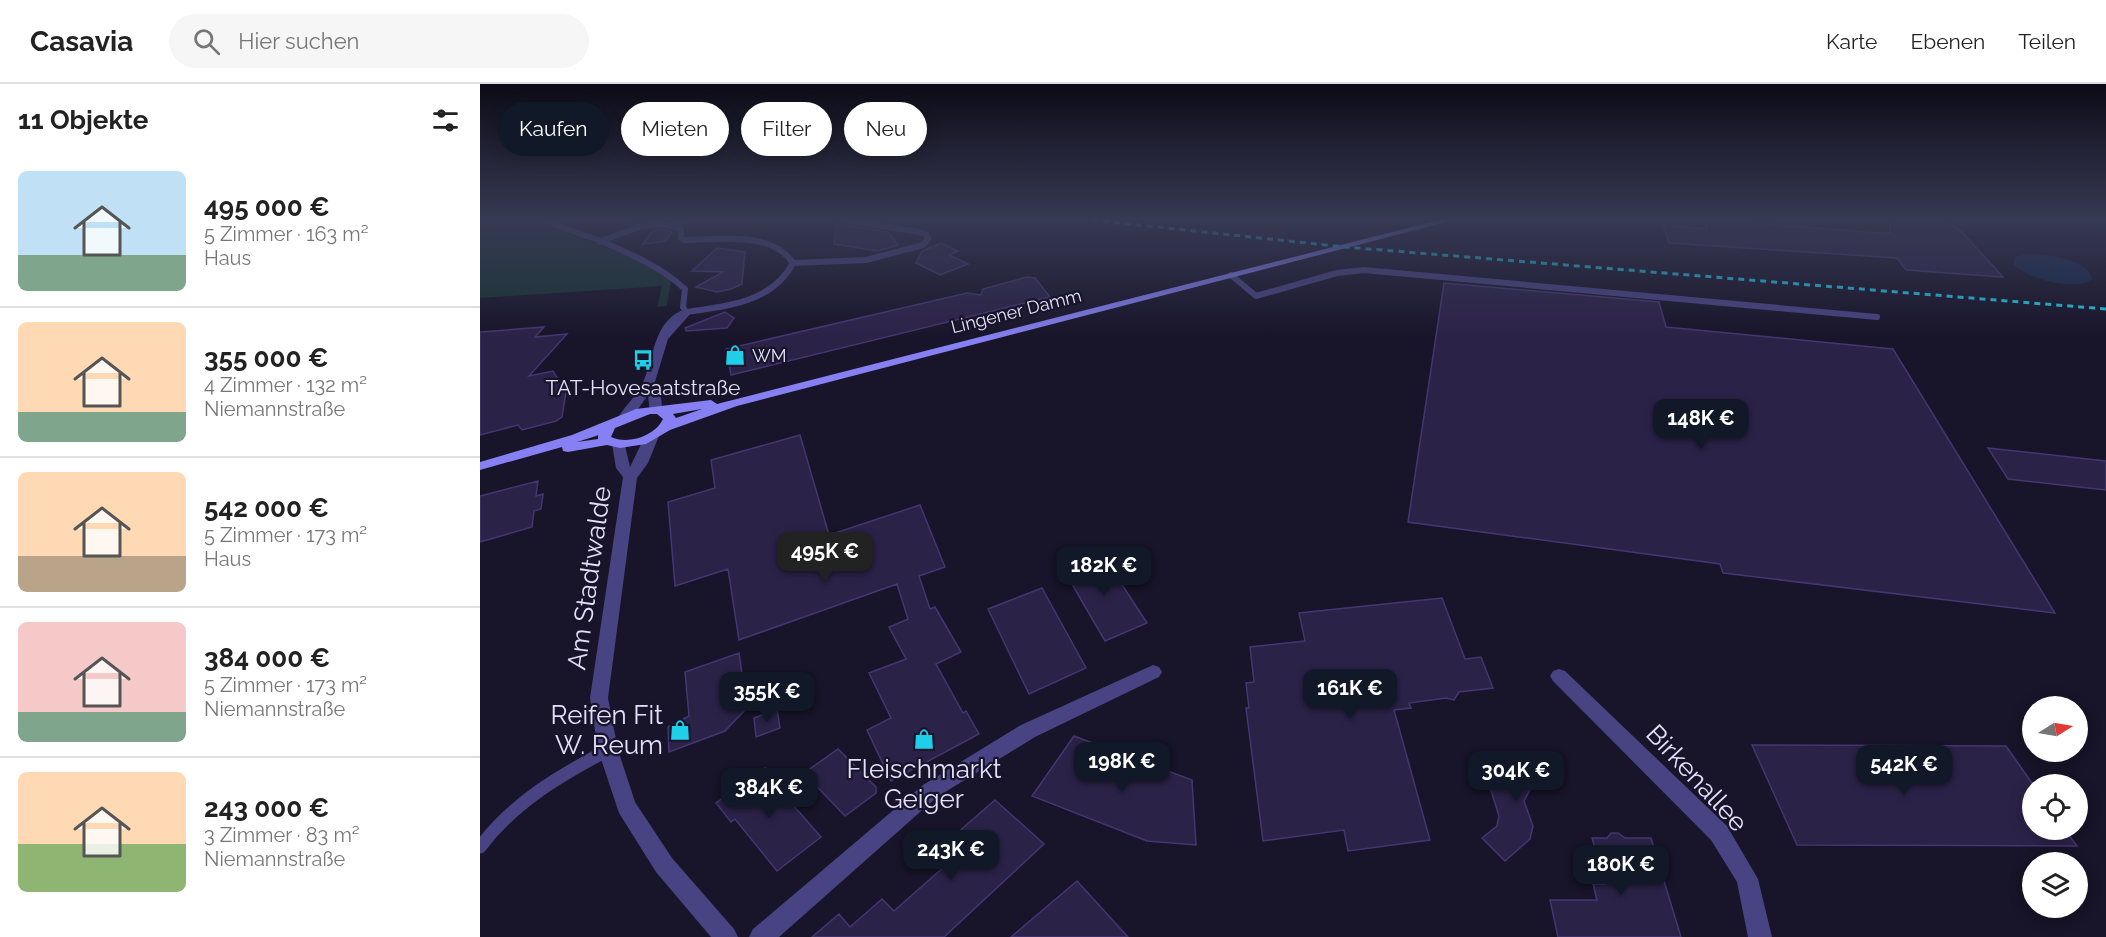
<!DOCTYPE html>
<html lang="de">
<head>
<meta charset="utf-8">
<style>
  body { margin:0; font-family:Raleway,sans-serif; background:#f6f6f6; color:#222; height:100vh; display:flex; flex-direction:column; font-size:22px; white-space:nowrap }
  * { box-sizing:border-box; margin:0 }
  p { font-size:20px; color:#767676 }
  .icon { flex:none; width:33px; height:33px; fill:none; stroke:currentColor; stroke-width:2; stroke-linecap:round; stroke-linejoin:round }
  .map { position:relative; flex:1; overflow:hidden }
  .details { display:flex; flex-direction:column; background:#fff; width:480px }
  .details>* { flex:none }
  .top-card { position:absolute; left:18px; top:18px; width:570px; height:54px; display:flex; gap:12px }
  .needle { width:39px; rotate:79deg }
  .fabs { position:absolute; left:1542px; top:612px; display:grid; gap:12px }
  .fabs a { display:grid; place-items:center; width:66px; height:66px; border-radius:50%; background:#fff; box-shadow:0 3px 15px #0003; font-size:30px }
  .price { position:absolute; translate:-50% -51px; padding:0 14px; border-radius:12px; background:#111827; color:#fff; font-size:20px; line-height:39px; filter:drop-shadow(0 2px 3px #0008) }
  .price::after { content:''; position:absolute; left:50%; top:36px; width:18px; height:14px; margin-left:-9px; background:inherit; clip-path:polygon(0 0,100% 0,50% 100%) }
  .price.current { background:#222; color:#fff }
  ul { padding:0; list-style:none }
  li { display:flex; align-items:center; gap:18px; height:150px; padding:0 18px }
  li+li { border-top:2px solid #e0e0e0 }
  li span { display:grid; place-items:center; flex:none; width:168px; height:120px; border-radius:9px; color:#555 }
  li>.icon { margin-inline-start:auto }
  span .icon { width:72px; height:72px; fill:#fffc; stroke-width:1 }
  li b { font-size:26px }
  h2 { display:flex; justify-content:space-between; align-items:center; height:72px; padding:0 18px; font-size:26px }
  .tag { padding:0 21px; border-radius:27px; background:#fff; box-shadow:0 3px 15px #0003; font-size:21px; line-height:54px }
  .tag.current { background:#111827; color:#fff }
  header { display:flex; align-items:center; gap:36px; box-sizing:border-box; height:84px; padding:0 30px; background:#fff; border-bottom:2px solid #e0e0e0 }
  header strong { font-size:28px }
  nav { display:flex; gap:33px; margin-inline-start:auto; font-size:21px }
  .search { width:420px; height:54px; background:#f6f6f6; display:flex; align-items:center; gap:15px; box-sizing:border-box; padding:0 21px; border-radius:33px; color:#767676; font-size:22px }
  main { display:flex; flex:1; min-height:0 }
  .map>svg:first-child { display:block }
</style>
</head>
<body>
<header>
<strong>Casavia</strong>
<div class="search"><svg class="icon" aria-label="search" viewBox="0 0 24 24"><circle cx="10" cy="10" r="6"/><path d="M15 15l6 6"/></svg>Hier suchen</div>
<nav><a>Karte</a><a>Ebenen</a><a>Teilen</a></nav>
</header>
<main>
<section class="details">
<h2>11 Objekte<svg class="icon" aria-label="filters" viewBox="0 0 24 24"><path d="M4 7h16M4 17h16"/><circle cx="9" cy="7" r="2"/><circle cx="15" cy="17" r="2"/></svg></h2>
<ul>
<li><span style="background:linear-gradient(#bfe0f5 70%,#7fa58c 0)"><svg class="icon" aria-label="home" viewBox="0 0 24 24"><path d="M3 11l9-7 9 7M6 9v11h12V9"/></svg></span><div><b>495 000 €</b><p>5 Zimmer · 163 m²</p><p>Haus</p></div></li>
<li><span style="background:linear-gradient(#ffd9b3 75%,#7fa58c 0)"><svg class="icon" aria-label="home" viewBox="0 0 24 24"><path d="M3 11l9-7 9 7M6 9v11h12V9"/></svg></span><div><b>355 000 €</b><p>4 Zimmer · 132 m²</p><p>Niemannstraße</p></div></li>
<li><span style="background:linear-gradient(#ffd9b3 70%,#b9a48a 0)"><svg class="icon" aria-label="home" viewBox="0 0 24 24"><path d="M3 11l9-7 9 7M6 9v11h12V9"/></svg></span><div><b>542 000 €</b><p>5 Zimmer · 173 m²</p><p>Haus</p></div></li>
<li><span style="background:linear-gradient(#f6c9c9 75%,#7fa58c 0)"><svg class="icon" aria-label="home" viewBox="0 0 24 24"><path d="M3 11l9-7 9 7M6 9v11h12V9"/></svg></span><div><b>384 000 €</b><p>5 Zimmer · 173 m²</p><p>Niemannstraße</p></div></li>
<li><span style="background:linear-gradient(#ffd9b3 60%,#8fb573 0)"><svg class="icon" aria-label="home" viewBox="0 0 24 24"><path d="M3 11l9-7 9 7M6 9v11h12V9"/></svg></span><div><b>243 000 €</b><p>3 Zimmer · 83 m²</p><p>Niemannstraße</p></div></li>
</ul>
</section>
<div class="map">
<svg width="1626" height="853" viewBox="0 0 1626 853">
  <rect width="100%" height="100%" fill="#181429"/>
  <path fill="#173332" d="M0 136H51L155 174 191 196 187 222 177 223 182 202 0 214Z"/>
  <path fill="#15284c" d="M1545 170C1562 169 1610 175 1612 195 1596 208 1545 195 1533 179L1535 173Z"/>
  <path fill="#2b2248" stroke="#443672" stroke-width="1.5" d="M1224 136H1271L1273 139 1399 149H1410V136H1465L1481 147 1523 193 1426 186 1417 174 1189 159 1183 141 1227 145Z
    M356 140 408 148 418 161 398 167 354 160Z
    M181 145 192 148 186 157 163 160 172 147Z
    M461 159 478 167 469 171 488 180 460 191 436 179 442 167Z
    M237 164 265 168 262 200 251 205 237 208 216 203 243 188 212 187Z
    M547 193 555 194 570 213 251 291 246 265 487 209 501 211 503 205Z
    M964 199 1179 218 1186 243 1413 265 1575 529 1243 489 1240 480 928 438Z
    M245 228 254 234 247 244 206 247 205 244Z
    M64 243 55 253 87 250 49 292 73 287 86 308 82 333 76 337 42 346 38 341 0 351V248Z
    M320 351 349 451 440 421 465 483 439 492 450 525 455 523 481 568 456 580 483 629 486 627 499 650 411 697 387 646 411 634 389 589 426 575 409 543 428 535 417 500 259 556 248 485 195 502 188 418 235 404 231 376Z
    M1508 364 1626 377V406L1528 395Z
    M58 397 56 412 63 410 61 425 54 427 52 443 0 458V412Z
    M604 468 611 478 624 473 667 539 625 557 585 488 594 484 588 474Z
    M562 504 606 584 549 610 508 525Z
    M962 514 985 575 1001 573 1013 604 979 608 974 616 966 614 929 619 931 624 914 626 950 756 868 767 864 746 783 757 766 624H769L766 599 774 598 770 563 825 557 819 529Z
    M259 569 267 624 245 647 189 668 188 643 209 632 205 588Z
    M297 625 300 644 276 653 274 634Z
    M594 652 712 696 716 761 667 757 552 712Z
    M1272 661 1526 662 1552 699V746H1585L1597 762 1317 761Z
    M358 665 396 703V709L365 732 324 689Z
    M1072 675 1082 700 1051 704 1044 717 1053 742 1050 755 1025 777 1002 754 1017 742 1019 732 1004 684Z
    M285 684 301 702 298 704 341 753 297 787 255 735 251 738 236 719Z
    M515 716 564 760 464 853H332L359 830 370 843 402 815 414 827 466 781 454 769Z
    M1131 749H1138L1145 754H1171L1201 853H1078L1070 816H1117L1113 800H1125L1112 754H1127Z
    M597 797 648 853H531Z"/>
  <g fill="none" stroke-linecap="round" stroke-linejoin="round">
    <path stroke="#484483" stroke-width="6" d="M61 136 121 157
      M181 140 201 145V154L204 156C238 156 291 146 313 179 292 219 246 222 206 228L203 223 205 205C181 183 151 170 121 157L159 143Z
      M194 141 207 136
      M119 158 121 157
      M313 179 386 176 443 161 448 155 447 151 440 148 362 136
      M751 191 776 212 857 189 884 186 1397 233"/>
    <path stroke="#484483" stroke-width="13" d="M0 763C34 718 79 692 128 666"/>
    <path fill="#484483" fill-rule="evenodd" d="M206 225 212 228 188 255 174 301C181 308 184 320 180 329H170L168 311 151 335H141L139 332C146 321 156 312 162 301 174 275 173 235 206 225Z
      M172 348 179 352 168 379 157 394 128 614 138 666 155 718 192 774 254 845 258 853H231L176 788 139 729 118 666 110 614 143 393 136 384 132 360 139 356 144 357 150 383 165 352Z
      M673 581 679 583 682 588 679 593 555 653 457 713 299 853H269L273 845 443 701 541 641Z
      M1079 585 1085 587 1247 742 1278 795 1292 853H1268L1257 798 1231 756 1073 597 1070 592 1073 587Z"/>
    <path fill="#8680f2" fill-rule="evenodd" d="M959 136H974L257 322 190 346 166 360 140 364 127 361 88 368 83 367 82 363 0 386V378L92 351 156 325 231 316 237 320ZM222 325 196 334 193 330ZM170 330H177L183 335C175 352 148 361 131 353L135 344ZM118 351V355L97 358 116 352Z"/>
    <path stroke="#1fcee8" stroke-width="3" stroke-dasharray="6 5" stroke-linecap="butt" d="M612 136 865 163 1626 225"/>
  </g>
  <linearGradient id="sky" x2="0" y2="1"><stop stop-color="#0d0b17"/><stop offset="0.53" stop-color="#373a54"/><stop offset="1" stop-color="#373a54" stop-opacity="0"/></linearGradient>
  <rect width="1626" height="255" fill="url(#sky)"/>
  <defs>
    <g id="shop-bare" transform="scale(1.62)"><path d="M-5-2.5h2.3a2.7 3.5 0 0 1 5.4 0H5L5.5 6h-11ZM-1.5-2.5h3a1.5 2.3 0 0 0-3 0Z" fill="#1fcee8" stroke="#181429" stroke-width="2.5" paint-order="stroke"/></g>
    <g id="bus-bare" transform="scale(1.62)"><path d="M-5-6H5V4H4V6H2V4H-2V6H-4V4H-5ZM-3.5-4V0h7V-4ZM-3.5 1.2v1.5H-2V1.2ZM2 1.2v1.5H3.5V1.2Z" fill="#1fcee8" stroke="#181429" stroke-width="2.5" paint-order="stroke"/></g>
  </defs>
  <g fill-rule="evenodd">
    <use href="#shop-bare" x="255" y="271"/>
    <use href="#bus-bare" x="163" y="276"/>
    <use href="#shop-bare" x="200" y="646"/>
    <use href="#shop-bare" x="444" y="655"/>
  </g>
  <g text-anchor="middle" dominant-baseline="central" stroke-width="4.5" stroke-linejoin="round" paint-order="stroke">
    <g font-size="18" fill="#e3dffc" stroke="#181429">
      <text transform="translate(536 227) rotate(-14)">Lingener Damm</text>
    </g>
    <g font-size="18" fill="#e3dffc" stroke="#181429" text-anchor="start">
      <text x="272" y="271">WM</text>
    </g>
    <g font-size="21" fill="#e3dffc" stroke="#181429">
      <text x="163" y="303">TAT-Hovesaatstraße</text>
    </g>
    <g font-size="26" fill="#e3dffc" stroke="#181429">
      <text transform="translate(109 494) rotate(-82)">Am Stadtwalde</text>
      <text transform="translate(1217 694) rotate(47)">Birkenallee</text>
    </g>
    <g font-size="26" fill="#e3dffc" stroke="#181429" text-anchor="end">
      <text x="183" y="631">Reifen Fit<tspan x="183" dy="30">W. Reum</tspan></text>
      <text x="444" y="685" text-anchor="middle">Fleischmarkt<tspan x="444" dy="30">Geiger</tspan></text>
    </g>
  </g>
</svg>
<div class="fabs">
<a><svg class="needle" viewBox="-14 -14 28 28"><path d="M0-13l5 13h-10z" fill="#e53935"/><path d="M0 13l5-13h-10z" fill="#767676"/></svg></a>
<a><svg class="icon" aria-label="locate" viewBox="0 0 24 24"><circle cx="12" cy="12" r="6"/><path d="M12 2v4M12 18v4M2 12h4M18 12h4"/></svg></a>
<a><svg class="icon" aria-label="layers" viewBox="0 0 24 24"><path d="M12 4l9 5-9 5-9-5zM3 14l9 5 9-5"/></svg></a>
</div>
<b class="price" style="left:1221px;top:366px">148K €</b>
<b class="price current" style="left:345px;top:499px">495K €</b>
<b class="price" style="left:624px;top:513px">182K €</b>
<b class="price" style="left:870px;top:636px">161K €</b>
<b class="price" style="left:287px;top:639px">355K €</b>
<b class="price" style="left:642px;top:709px">198K €</b>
<b class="price" style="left:1424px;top:712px">542K €</b>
<b class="price" style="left:1036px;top:718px">304K €</b>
<b class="price" style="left:289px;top:735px">384K €</b>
<b class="price" style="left:471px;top:797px">243K €</b>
<b class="price" style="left:1141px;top:812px">180K €</b>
<div class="top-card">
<a class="tag current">Kaufen</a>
<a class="tag">Mieten</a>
<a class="tag">Filter</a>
<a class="tag">Neu</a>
</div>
</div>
</main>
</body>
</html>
